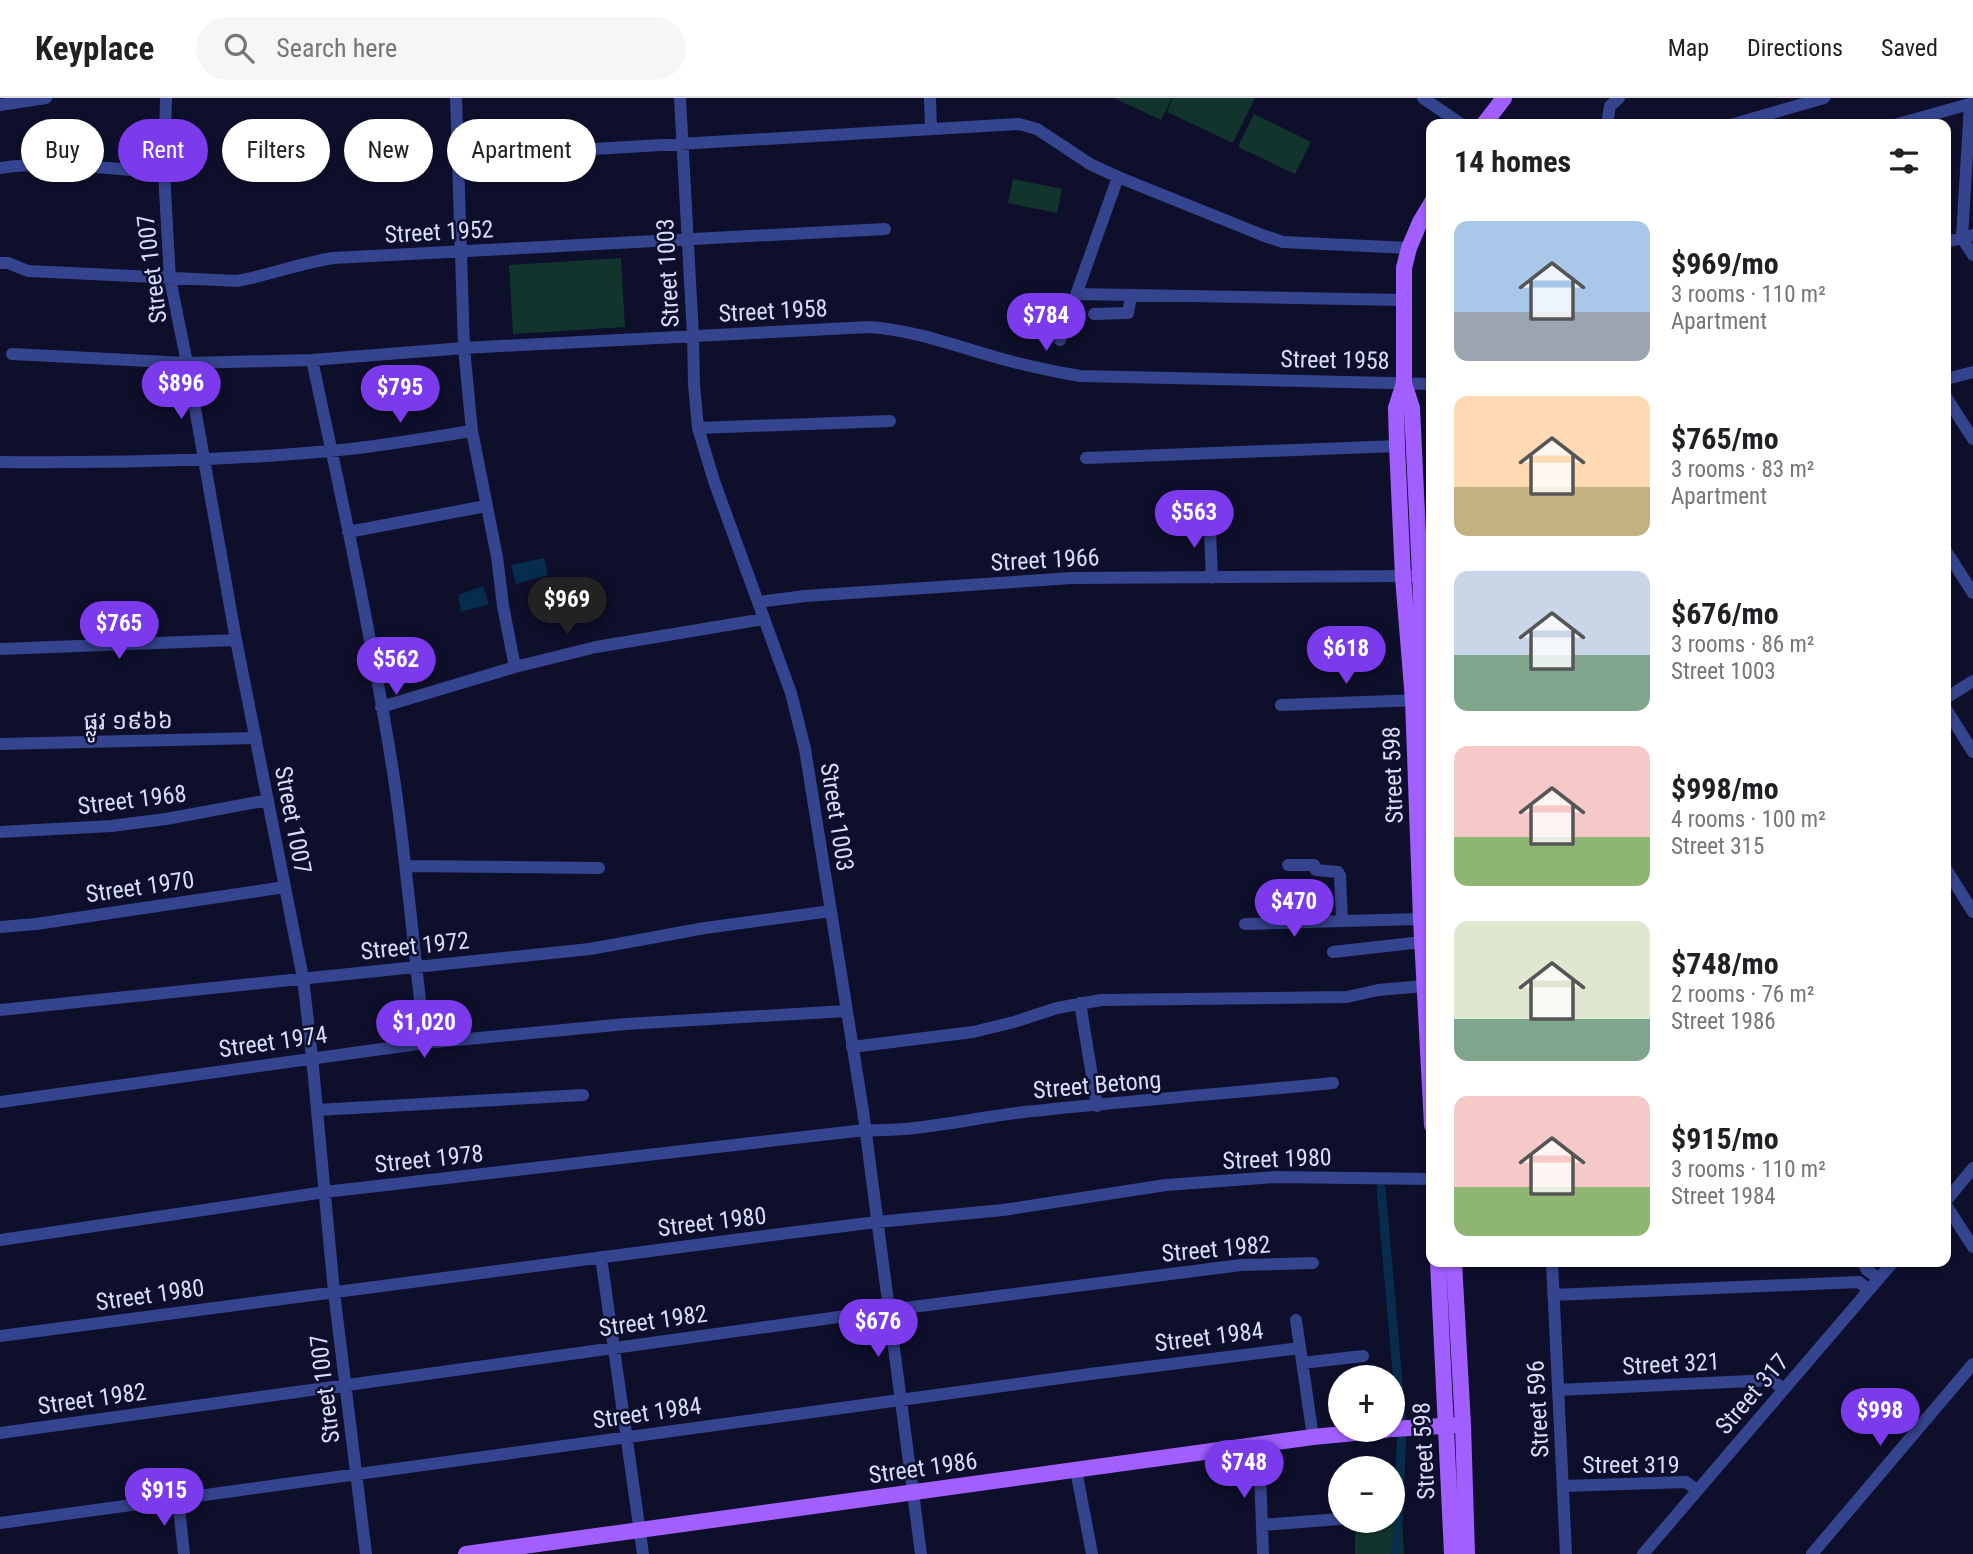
<!DOCTYPE html>
<html lang="en">
<head>
<meta charset="utf-8">
<style>
  body { margin:0; font-family:"Roboto Condensed","Noto Sans Khmer",sans-serif; background:#f6f6f6; color:#202124; height:100vh; display:flex; flex-direction:column; font-size:26px; white-space:nowrap }
  * { box-sizing:border-box; margin:0 }
  p { font-size:23px; color:#757577 }
  .icon { flex:none; width:38px; height:38px; fill:none; stroke:currentColor; stroke-width:2; stroke-linecap:round; stroke-linejoin:round }
  .map { position:relative; flex:1; overflow:hidden }
  .drawer { position:absolute; left:1426px; top:21px; width:525px; height:1148px; display:flex; flex-direction:column; background:#fff; border-radius:14px; box-shadow:0 2px 5px #0004 }
  .drawer>* { flex:none }
  .hud { position:absolute; left:21px; top:21px; width:665px; height:63px; display:flex; gap:14px }
  .buttons { position:absolute; left:1328px; top:1267px; display:grid; gap:14px }
  .buttons a { display:grid; place-items:center; width:77px; height:77px; border-radius:50%; background:#fff; box-shadow:0 2px 5px #0004; font-size:35px }
  .price { position:absolute; translate:-50% -60px; padding:0 16px; border-radius:24px; background:#7c3aed; color:#fff; font-size:23px; line-height:46px; filter:drop-shadow(0 2px 4px #0008) }
  .price::after { content:''; position:absolute; left:50%; top:42px; width:21px; height:16px; margin-left:-10px; background:inherit; clip-path:polygon(0 0,100% 0,50% 100%) }
  .price.selected { background:#222; color:#fff }
  ul { padding:0; list-style:none }
  li { display:flex; align-items:center; gap:21px; height:175px; padding:0 28px }
  li span { display:grid; place-items:center; flex:none; width:196px; height:140px; border-radius:14px; color:#555 }
  li>.icon { margin-inline-start:auto }
  span .icon { width:84px; height:84px; fill:#fffc; stroke-width:1 }
  li b { font-size:30px }
  h2 { display:flex; justify-content:space-between; align-items:center; height:84px; padding:0 28px; font-size:30px }
  .tag { padding:0 24px; border-radius:32px; background:#fff; box-shadow:0 2px 5px #0004; font-size:24px; line-height:63px }
  .tag.selected { background:#7c3aed; color:#fff }
  header { display:flex; align-items:center; gap:42px; box-sizing:border-box; height:98px; padding:0 35px; background:#fff; border-bottom:2px solid #e0e0e0 }
  header strong { font-size:33px }
  nav { display:flex; gap:38px; margin-inline-start:auto; font-size:24px }
  .search { width:490px; height:63px; background:#f6f6f6; display:flex; align-items:center; gap:18px; box-sizing:border-box; padding:0 24px; border-radius:38px; color:#757577; font-size:26px }
  .map>svg:first-child { display:block }
</style>
</head>
<body>
<header>
<strong>Keyplace</strong>
<div class="search"><svg class="icon" aria-label="search" viewBox="0 0 24 24"><circle cx="10" cy="10" r="6"/><path d="M15 15l6 6"/></svg>Search here</div>
<nav><a>Map</a><a>Directions</a><a>Saved</a></nav>
</header>
<div class="map">
<svg width="1973" height="1456" viewBox="0 0 1973 1456">
  <rect width="100%" height="100%" fill="#0e0f2b"/>
  <path fill="#11352d" d="M1114 0H1172L1161 22Z
    M1173 0H1255L1233 45 1167 14Z
    M1254 16 1311 44 1295 76 1238 49Z
    M1013 81 1062 91 1057 115 1008 105Z
    M621 160 625 229 513 236 509 167Z
    M1402 1422 1404 1456H1355V1425Z"/>
  <path fill="#062e4c" d="M544 460 548 477 516 486 511 467Z
    M483 488 489 506 461 514 458 497Z"/>
  <g fill="none" stroke-linecap="round" stroke-linejoin="round">
    <path stroke="#062e4c" stroke-width="9" d="M1381 1090 1402 1330 1397 1447 1395 1456"/>
    <path stroke="#35448e" stroke-width="12" d="M166 0 164 75 170 181 187 265 236 542 303 880 312 959 334 1194 366 1456
      M456 0 464 250 472 333 497 459 503 508 515 569
      M680 0 693 238 694 287 698 330 714 383 791 595 805 651 863 1013 921 1456
      M930 0 931 30
      M1423 0 1461 26
      M1970 6 1962 140 1973 157
      M0 7 46 0
      M1607 26 1610 8 1619 0
      M1734 26 1824 0
      M1898 26 1973 5
      M459 59 1019 26 1037 31 1090 66 1118 79 1262 137 1283 144 1409 150
      M0 70C54 62 110 71 164 75
      M1946 144 1973 137
      M0 165H8L28 173 237 183C270 177 300 165 333 160L885 131
      M1076 196 1403 202
      M1094 216 1128 215 1131 198
      M1060 242 1118 79
      M12 256 187 265 312 262 464 250 869 229C913 232 953 247 995 259 1023 267 1051 273 1080 278L1432 286
      M312 262C342 400 372 540 394 680 407 768 414 856 425 945
      M1946 281 1973 274
      M1946 299 1973 341
      M698 330 890 323
      M1086 360 1397 348
      M0 364C110 365 220 363 330 353 377 349 425 340 472 333
      M1210 433 1212 480
      M348 434 486 408
      M1946 453 1973 495
      M758 504 805 498 1072 480 1419 478
      M0 551 236 542
      M1946 600 1973 583
      M1281 607 1420 602
      M381 609 515 569 596 549 764 521
      M1946 611 1973 654
      M0 646 256 640
      M0 734 111 728 166 721 268 702
      M1288 767H1314L1316 772 1338 774 1340 778 1342 823 1421 821
      M406 768 599 770
      M1946 771 1973 814
      M1245 826 1342 823
      M0 829 36 826 285 789
      M1333 854 1422 844
      M1080 905 1097 1008
      M0 912 590 851 705 830 831 813
      M852 949 973 934 1014 924 1057 910 1101 902 1347 899 1378 892 1424 888
      M0 1004 425 945 626 926 846 913
      M317 1012 583 997
      M1946 1103 1973 1070
      M1946 1107 1973 1149
      M0 1142 325 1094 865 1032C919 1034 971 1020 1024 1014 1127 1003 1230 995 1333 985
      M601 1159 643 1456
      M1552 1164 1566 1456
      M1863 1164 1867 1172 1879 1181
      M1553 1197 1859 1184 1869 1192
      M1296 1222 1313 1339
      M0 1238 780 1136 877 1124 1003 1112 1166 1087 1274 1079 1432 1081
      M1302 1265 1363 1258
      M1558 1292 1772 1282 1783 1291
      M0 1335 889 1212 1241 1167 1313 1165
      M1259 1347 1263 1456
      M1076 1372 1092 1456
      M1563 1388 1686 1384 1697 1392
      M178 1401 184 1456
      M0 1425 1090 1276 1300 1250
      M1262 1427 1340 1421
      M1643 1456 1893 1164
      M1812 1456 1973 1266"/>
    <path stroke="#a25fff" stroke-width="16" d="M1484 26 1504 0
      M1432 104 1420 124 1409 150 1404 170V285L1412 310 1432 729
      M1404 285 1396 310 1397 348 1403 479 1413 602 1421 821 1432 1027
      M1438 1164 1452 1456
      M1454 1164 1463 1327 1467 1456
      M1393 1331 1457 1327
      M466 1456 1313 1339 1386 1332"/>
  </g>
  <g text-anchor="middle" dominant-baseline="central" stroke-width="5" stroke-linejoin="round" paint-order="stroke">
    <g font-size="24" fill="#d8dcff" stroke="#0e0f2b">
      <text transform="translate(439 134) rotate(-3)">Street 1952</text>
      <text transform="translate(152 171) rotate(-97)">Street 1007</text>
      <text transform="translate(668 175) rotate(-93)">Street 1003</text>
      <text transform="translate(773 213) rotate(-3)">Street 1958</text>
      <text transform="translate(1335 262) rotate(1)">Street 1958</text>
      <text transform="translate(1045 462) rotate(-3)">Street 1966</text>
      <text transform="translate(128 623) rotate(-1)">ផ្លូវ ១៩៦៦</text>
      <text transform="translate(1393 677) rotate(-92)">Street 598</text>
      <text transform="translate(132 702) rotate(-7)">Street 1968</text>
      <text transform="translate(837 719) rotate(81)">Street 1003</text>
      <text transform="translate(293 722) rotate(79)">Street 1007</text>
      <text transform="translate(140 789) rotate(-8)">Street 1970</text>
      <text transform="translate(415 848) rotate(-6)">Street 1972</text>
      <text transform="translate(273 944) rotate(-8)">Street 1974</text>
      <text transform="translate(1097 987) rotate(-5)">Street Betong</text>
      <text transform="translate(429 1061) rotate(-6)">Street 1978</text>
      <text transform="translate(1277 1061) rotate(-2)">Street 1980</text>
      <text transform="translate(712 1124) rotate(-7)">Street 1980</text>
      <text transform="translate(1216 1151) rotate(-5)">Street 1982</text>
      <text transform="translate(150 1197) rotate(-8)">Street 1980</text>
      <text transform="translate(653 1223) rotate(-8)">Street 1982</text>
      <text transform="translate(1209 1239) rotate(-7)">Street 1984</text>
      <text transform="translate(1671 1266) rotate(-3)">Street 321</text>
      <text transform="translate(325 1291) rotate(-97)">Street 1007</text>
      <text transform="translate(1752 1296) rotate(-49)">Street 317</text>
      <text transform="translate(92 1301) rotate(-8)">Street 1982</text>
      <text transform="translate(1538 1311) rotate(-93)">Street 596</text>
      <text transform="translate(647 1315) rotate(-8)">Street 1984</text>
      <text transform="translate(1424 1353) rotate(-93)">Street 598</text>
      <text x="1631" y="1367">Street 319</text>
      <text transform="translate(923 1370) rotate(-8)">Street 1986</text>
    </g>
  </g>
</svg>
<div class="buttons">
<a>+</a>
<a>−</a>
</div>
<b class="price" style="left:1046px;top:255px">$784</b>
<b class="price" style="left:181px;top:323px">$896</b>
<b class="price" style="left:400px;top:327px">$795</b>
<b class="price" style="left:1194px;top:452px">$563</b>
<b class="price selected" style="left:567px;top:539px">$969</b>
<b class="price" style="left:119px;top:563px">$765</b>
<b class="price" style="left:1346px;top:588px">$618</b>
<b class="price" style="left:396px;top:599px">$562</b>
<b class="price" style="left:1294px;top:841px">$470</b>
<b class="price" style="left:424px;top:962px">$1,020</b>
<b class="price" style="left:878px;top:1261px">$676</b>
<b class="price" style="left:1880px;top:1350px">$998</b>
<b class="price" style="left:1244px;top:1402px">$748</b>
<b class="price" style="left:164px;top:1430px">$915</b>
<div class="hud">
<a class="tag">Buy</a>
<a class="tag selected">Rent</a>
<a class="tag">Filters</a>
<a class="tag">New</a>
<a class="tag">Apartment</a>
</div>
<section class="drawer">
<h2>14 homes<svg class="icon" aria-label="filters" viewBox="0 0 24 24"><path d="M4 7h16M4 17h16"/><circle cx="9" cy="7" r="2"/><circle cx="15" cy="17" r="2"/></svg></h2>
<ul>
<li><span style="background:linear-gradient(#a9c7e8 65%,#9aa5b1 0)"><svg class="icon" aria-label="home" viewBox="0 0 24 24"><path d="M3 11l9-7 9 7M6 9v11h12V9"/></svg></span><div><b>$969/mo</b><p>3 rooms · 110 m²</p><p>Apartment</p></div></li>
<li><span style="background:linear-gradient(#ffd9b3 65%,#c2b280 0)"><svg class="icon" aria-label="home" viewBox="0 0 24 24"><path d="M3 11l9-7 9 7M6 9v11h12V9"/></svg></span><div><b>$765/mo</b><p>3 rooms · 83 m²</p><p>Apartment</p></div></li>
<li><span style="background:linear-gradient(#c9d6e8 60%,#7fa58c 0)"><svg class="icon" aria-label="home" viewBox="0 0 24 24"><path d="M3 11l9-7 9 7M6 9v11h12V9"/></svg></span><div><b>$676/mo</b><p>3 rooms · 86 m²</p><p>Street 1003</p></div></li>
<li><span style="background:linear-gradient(#f6c9c9 65%,#8fb573 0)"><svg class="icon" aria-label="home" viewBox="0 0 24 24"><path d="M3 11l9-7 9 7M6 9v11h12V9"/></svg></span><div><b>$998/mo</b><p>4 rooms · 100 m²</p><p>Street 315</p></div></li>
<li><span style="background:linear-gradient(#dfe7d0 70%,#7fa58c 0)"><svg class="icon" aria-label="home" viewBox="0 0 24 24"><path d="M3 11l9-7 9 7M6 9v11h12V9"/></svg></span><div><b>$748/mo</b><p>2 rooms · 76 m²</p><p>Street 1986</p></div></li>
<li><span style="background:linear-gradient(#f6c9c9 65%,#8fb573 0)"><svg class="icon" aria-label="home" viewBox="0 0 24 24"><path d="M3 11l9-7 9 7M6 9v11h12V9"/></svg></span><div><b>$915/mo</b><p>3 rooms · 110 m²</p><p>Street 1984</p></div></li>
</ul>
</section>
</div>
</body>
</html>
